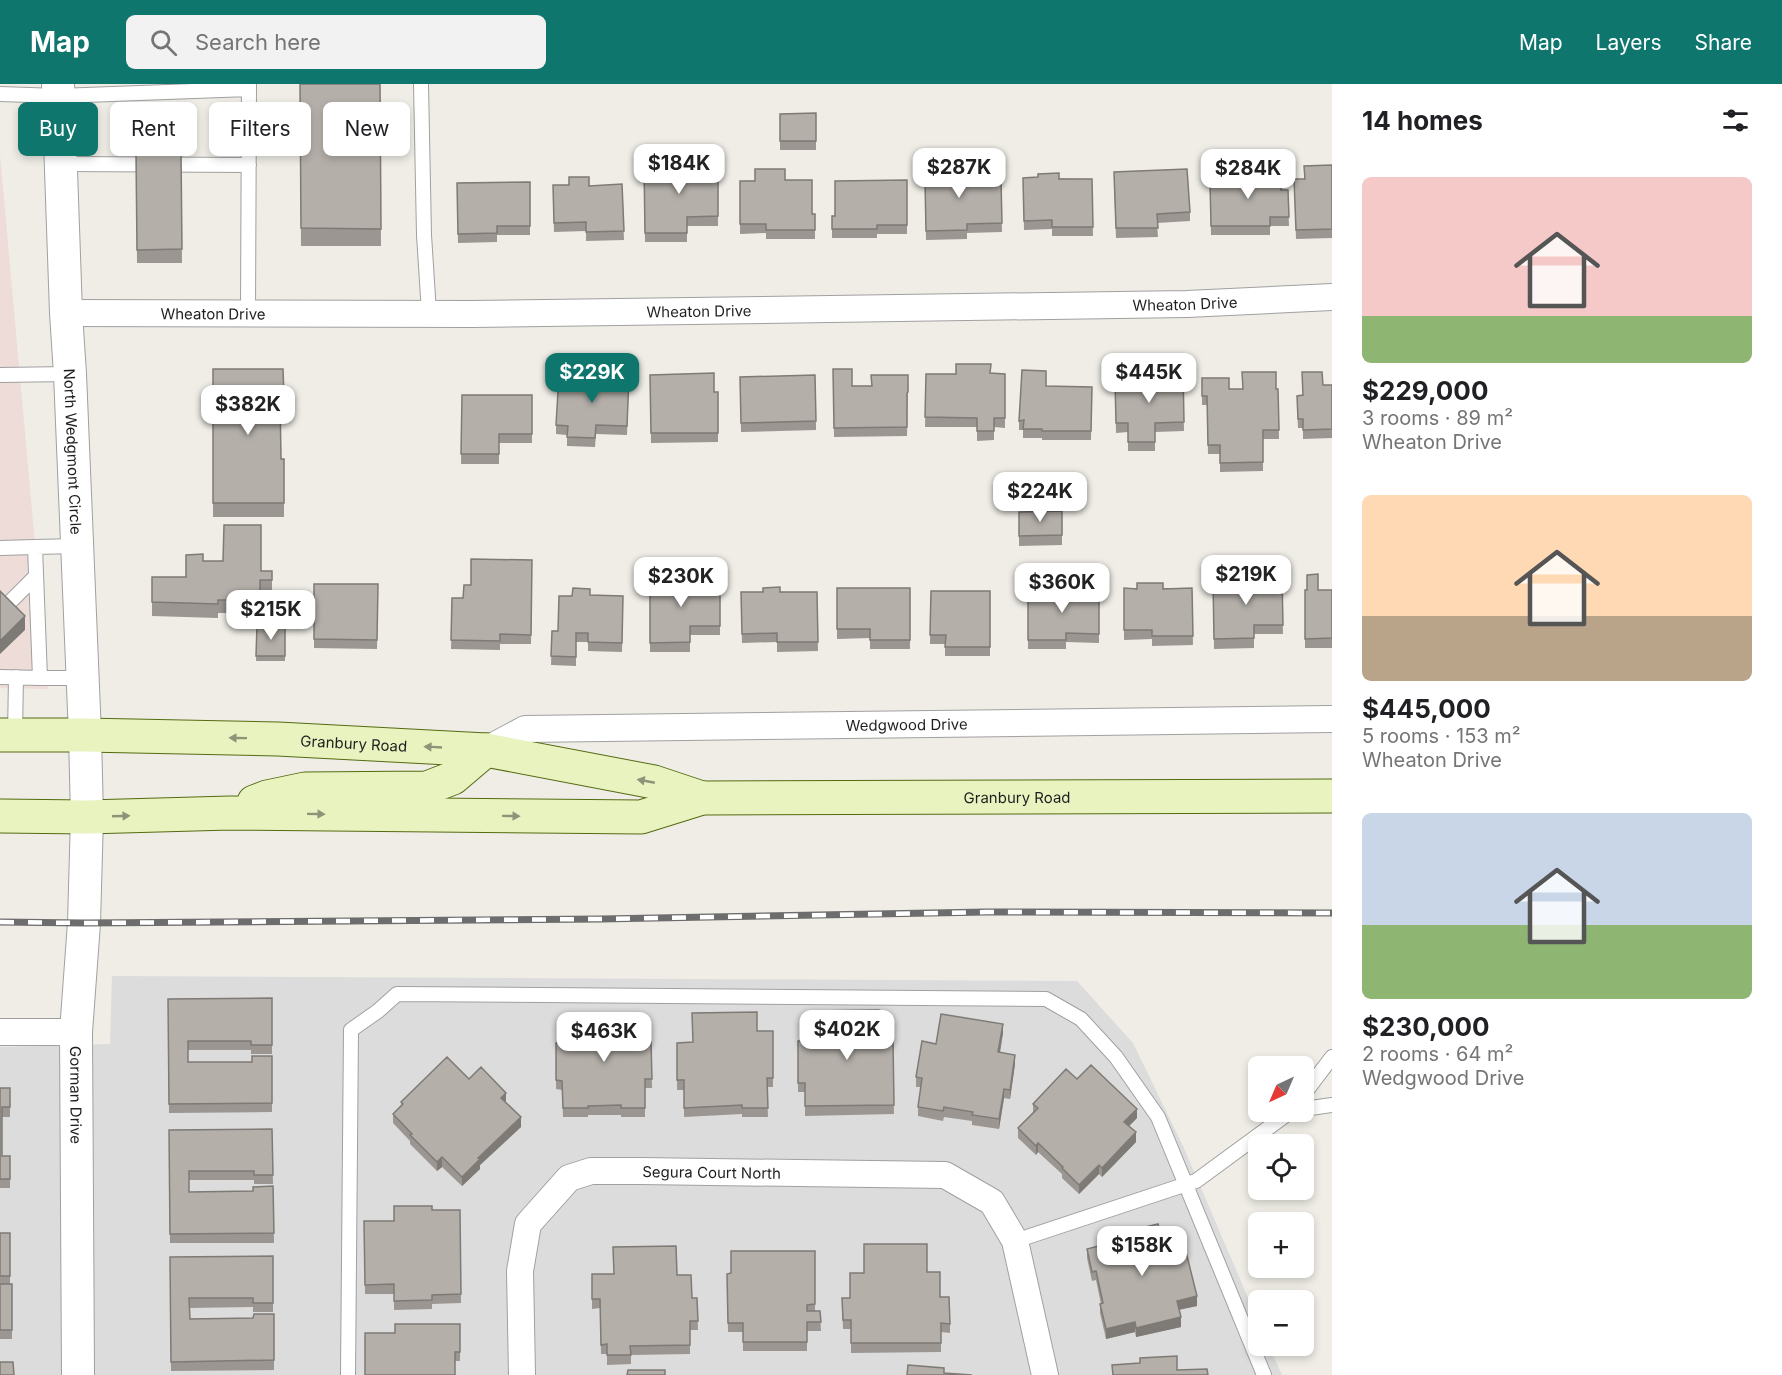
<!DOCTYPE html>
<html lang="en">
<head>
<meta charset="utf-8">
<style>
  body { margin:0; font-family:Inter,sans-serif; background:#f2f2f2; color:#202124; height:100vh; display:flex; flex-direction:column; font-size:22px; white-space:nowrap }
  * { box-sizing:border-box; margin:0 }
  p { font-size:20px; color:#757577 }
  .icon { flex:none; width:33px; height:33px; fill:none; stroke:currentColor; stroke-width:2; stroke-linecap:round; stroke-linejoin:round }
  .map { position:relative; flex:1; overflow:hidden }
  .drawer { display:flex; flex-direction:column; background:#fff; width:450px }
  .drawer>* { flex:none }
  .hud { position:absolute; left:18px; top:18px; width:570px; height:54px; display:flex; gap:12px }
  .needle { width:39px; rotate:224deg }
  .tools { position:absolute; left:1248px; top:972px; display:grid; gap:12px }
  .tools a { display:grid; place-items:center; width:66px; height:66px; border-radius:9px; background:#fff; box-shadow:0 3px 9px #0003; font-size:30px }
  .price { position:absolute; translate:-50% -51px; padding:0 14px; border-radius:12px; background:#fff; color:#222; font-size:20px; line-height:39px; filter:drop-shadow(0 2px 3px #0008) }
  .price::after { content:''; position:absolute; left:50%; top:36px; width:18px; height:14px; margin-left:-9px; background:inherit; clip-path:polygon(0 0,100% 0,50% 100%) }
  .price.selected { background:#0f766e; color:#fff }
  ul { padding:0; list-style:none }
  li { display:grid; align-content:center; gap:12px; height:318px; padding:0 30px }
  li span { display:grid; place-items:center; height:186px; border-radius:9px; color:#555 }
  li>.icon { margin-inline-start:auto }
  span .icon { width:108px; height:108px; fill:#fffc; stroke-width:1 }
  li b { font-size:26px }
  h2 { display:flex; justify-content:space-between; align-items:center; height:72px; padding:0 30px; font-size:26px }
  .pill { padding:0 21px; border-radius:9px; background:#fff; box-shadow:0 3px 9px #0003; font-size:21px; line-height:54px }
  .pill.selected { background:#0f766e; color:#fff }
  header { display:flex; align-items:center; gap:36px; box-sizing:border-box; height:84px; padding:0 30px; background:#0f766e; color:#fff }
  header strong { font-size:28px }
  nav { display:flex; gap:33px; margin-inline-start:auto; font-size:21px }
  .search { width:420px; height:54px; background:#f2f2f2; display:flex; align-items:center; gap:15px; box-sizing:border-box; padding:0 21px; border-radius:9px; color:#757577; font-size:22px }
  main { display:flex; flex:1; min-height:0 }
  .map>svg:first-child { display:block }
</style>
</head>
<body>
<header>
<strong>Map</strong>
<div class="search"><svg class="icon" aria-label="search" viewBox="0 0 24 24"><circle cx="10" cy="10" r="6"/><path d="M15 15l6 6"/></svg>Search here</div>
<nav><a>Map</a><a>Layers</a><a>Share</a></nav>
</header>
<main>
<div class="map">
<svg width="1332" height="1291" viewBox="0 0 1332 1291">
  <rect width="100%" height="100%" fill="#efede6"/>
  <path fill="#dddcdc" d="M112 892 1077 897 1133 959 1183 1062 1258 1237V1262H1269L1282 1291H0V963L110 960Z"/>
  <path fill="#eddcd8" d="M0 71 48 605 0 604Z"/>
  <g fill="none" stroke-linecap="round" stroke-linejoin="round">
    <g stroke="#a0a0a0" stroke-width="16">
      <path id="service" d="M421 0 424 151 429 229
        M0 10 58 12 249 5
        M61 80 249 81
        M248 229 249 0
        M0 291 70 290
        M77 462 35 463 40 594H83
        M0 464 35 463
        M4 524 36 492
        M0 593 40 594
        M15 651 16 593
        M1304 1010 1332 973
        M1304 1025 1332 1021
        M1015 1157 1196 1097 1290 1028
        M348 1291 351 946 378 927 397 910 1046 915 1081 935 1116 973 1158 1033 1264 1291"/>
    </g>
    <g stroke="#a0a0a0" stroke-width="28">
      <g id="minor">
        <path id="s1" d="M66 229 472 230 1187 220 1332 213"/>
        <path id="s2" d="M486 666 525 645 1332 635"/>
        <path d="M0 948H76"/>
        <path id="s3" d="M522 1291 520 1187 528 1140 569 1094 591 1087H640L945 1091 992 1118 1015 1157 1045 1291"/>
      </g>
    </g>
    <g stroke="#a0a0a0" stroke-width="34">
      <g id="tertiary">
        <path id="s4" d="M58 0 66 229 70 290 85 651 87 733 84 839 76 948 78 1291"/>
      </g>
    </g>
    <g stroke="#546b11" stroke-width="35">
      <g id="secondary">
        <path id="s5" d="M0 651H85L278 655 486 666 654 698 702 714"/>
        <path d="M254 718 267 713 305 705 427 704 453 694 486 666"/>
        <path id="s6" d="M0 732 87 733 230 729 641 733 702 714 1332 712"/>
      </g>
    </g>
    <use href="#service" stroke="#fff" stroke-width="14"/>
    <use href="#minor" stroke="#fff" stroke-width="26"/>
    <use href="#tertiary" stroke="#fff" stroke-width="32"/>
    <use href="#secondary" stroke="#e8f3c0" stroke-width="33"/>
    <g stroke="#6d6d6d" stroke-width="7">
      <path id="rail" d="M0 838 84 839 601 835 987 828 1332 829"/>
    </g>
    <use href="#rail" stroke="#fff" stroke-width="4.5" stroke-dasharray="14" stroke-linecap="butt"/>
  </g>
  <path fill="#9b9691" d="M300 0H380L381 162H301Z
    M816 29V66H780V30Z
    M181 69 182 179H137L136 70Z
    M644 80H718V142H687V158H645Z
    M1332 81V154L1296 155 1294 95H1304V82Z
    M569 93 589 102 622 100 624 156 586 157V147L554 148 553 101H569Z
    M1023 94 1092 95 1093 152H1052V145L1024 146Z
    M1257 95 1281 106H1288L1289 142H1270V151H1211L1210 97Z
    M785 96 812 130H815V155H766V149L740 150V97Z
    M907 96V150H877V154H832V132H835Z
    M1001 96 1002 148 967 149V155L926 156 925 97Z
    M1114 97 1190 128V137L1157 139 1158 153 1116 154Z
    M530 98V151H497V158L458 159 457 99Z
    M213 285H283L284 326H280L281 375H284V433H213Z
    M833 285 852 302H872L908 291 907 352 834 353Z
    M1183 287 1184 347 1155 348V367H1128V348L1116 349 1115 296 1161 295Z
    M926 290H1005V344L994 343V356L977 357V343H925Z
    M650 291 714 308H718V358L651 359Z
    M629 292 627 351 596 350 595 363 567 362V351L556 350V341L595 298 601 299Z
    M740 293 816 337V346L741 348Z
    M1202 294 1229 305H1278L1279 355H1263V387L1220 388V370H1208L1207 321H1202Z
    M1323 301H1332V354L1303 355V344H1298L1297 321 1302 311Z
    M1046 302 1092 303 1091 356H1042V354H1023V346H1019V337Z
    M462 311H532V359H499V380H461Z
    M1062 427V461L1019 462V428Z
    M532 476 531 560H500V566L451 565 452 514H463Z
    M203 477 261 487H272V510H260V529H218V534L152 532V493H186Z
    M1282 494 1283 550H1254V564L1214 565 1213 495Z
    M314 500H378L377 565 314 564Z
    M650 501H720V551H690V568H650Z
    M837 504H910V565H870V554L837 555Z
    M1124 504H1192L1193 561 1152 562V555L1124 556Z
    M1028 506H1099V559L1066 558V565H1028Z
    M1305 506H1332V564H1305Z
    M931 507H990V572H945V560H930Z
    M741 508H817L818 567 777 568V558L742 559Z
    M590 511 623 512 622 568 588 567V558H576V582L551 581 552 547H558L572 512Z
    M257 541H285V577H256Z
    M272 914V970H251V966H188V978H252L272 972V1028L169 1029 168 915Z
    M757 947H773V1003H767L768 1033H742V1030L684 1033V1006H677V959L693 958Z
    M1003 949 1000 969 1015 980 1010 1015 1004 1014 999 1045 972 1041V1037L944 1033 943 1037 918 1032V1023L921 1003H916V993L936 960Z
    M893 956 894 1030 805 1032V1008H798V957Z
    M651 958 652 1004H645V1033H621V1031H588V1033H563L562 1006 556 1005V959Z
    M469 995 506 1018 521 1043 480 1081V1085L462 1102 442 1083 437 1087 410 1060V1057L393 1039V1030L401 1021V1018Z
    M1077 995 1137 1034 1129 1042 1136 1058 1102 1093 1099 1090 1079 1110 1062 1094V1090L1038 1068 1036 1071 1018 1054V1044L1033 1029V1020Z
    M0 1004H10V1033H2V1072H10V1104H0Z
    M272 1045 273 1100H254V1096H189V1108L253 1107 273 1102 274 1159H170L169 1046Z
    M432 1126H460L461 1219 432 1220V1225L394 1226V1210H365L364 1137H394Z
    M0 1149H10V1200H12V1255H0Z
    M1113 1151 1162 1156 1197 1222 1179 1226 1181 1243 1136 1253 1135 1248 1106 1255 1100 1229V1220H1101L1096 1196 1092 1197 1087 1174V1165L1113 1158Z
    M815 1167V1227H820L821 1247H807V1267H743V1248H728L727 1190Z
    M273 1172V1228H253V1223L189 1224 190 1235 253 1234 274 1230V1286L171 1287 170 1173Z
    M927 1188 950 1240V1249L941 1248V1268L851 1269V1245H843L842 1214H850Z
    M592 1190 677 1191 692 1214H697L698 1246H690V1270L631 1271V1280L607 1281V1270H601L600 1224 592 1225Z
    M460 1240V1277H455L395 1249Z"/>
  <path fill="#7e7a76" d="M25 532V546L0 570V557Z
    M1003 940V949L998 978V968Z
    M1015 971V980L1010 1015V1006Z
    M1004 1005V1014L999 1045V1035Z
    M506 1009V1018L501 1014Z
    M1137 1025V1034L1124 1047V1038Z
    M521 1033V1043L480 1081V1085L462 1102V1093L478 1074Z
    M1136 1048V1058L1102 1093V1084Z
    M1038 1059V1068L1036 1071V1062Z
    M442 1073V1083L437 1087V1078Z
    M1099 1081V1090L1079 1110V1101Z
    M1197 1212V1222L1177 1226V1217Z
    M1181 1233V1243L1136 1253V1244Z
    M1135 1238V1248L1106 1255V1245Z"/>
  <path fill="#b4afa9" stroke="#7e7a76" stroke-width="1.5" d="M300 0H380L381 145 301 144Z
    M816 29V57H780V30Z
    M181 69 182 165 137 166 136 70Z
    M927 76H954V97L1001 96 1002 139 967 140V146L926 147 925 97H927Z
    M1257 77V95H1281V106H1288L1289 133H1270V142H1211L1210 97 1240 96V78Z
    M644 80H718V132L687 133V149H645Z
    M1332 81V145L1296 146 1294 95H1305L1304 82Z
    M755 85H785V96H812V130H815V146H766V140H740V97H755Z
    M1187 85 1190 128 1157 130 1158 144H1116L1114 88Z
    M1059 89V95H1092L1093 143H1052V136L1024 137 1023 94 1038 93V90Z
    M569 93H589V102L622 100 624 147 586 148V138L554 139 553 101H569Z
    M907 96V141H877V145H832V132H835V97Z
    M530 98V142H497V149L458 150 457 99Z
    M956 280H991L990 289 1005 290V334H994V347H977V334L925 333 926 290H956Z
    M213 285H283L284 313H280L281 375H284V419H213Z
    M833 285H852V302H872L871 291H908V308L907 309V343L834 344Z
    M1022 286 1046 287V302L1092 303 1091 347H1042V345H1023L1024 336 1019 337Z
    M1183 287 1184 338 1155 339V358H1128V339H1116L1115 296 1161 295V288Z
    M1242 288H1276V305H1278L1279 346H1263V378L1220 379V361H1208L1207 312H1202V294H1229V305H1243Z
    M1302 288H1322L1323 301H1332V345L1303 346V335H1298L1297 312 1303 311Z
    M714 289V308H718V349H651L650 291Z
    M601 290 629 292 627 342 596 341 595 354 567 353 568 342 556 341 559 291 595 293V298L601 299Z
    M815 291 816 337 741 339 740 293Z
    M462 311H532V350H499V370H461Z
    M1062 427V451L1019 452V428Z
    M224 441H261V487H272V496H260V516H218V520L152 518V493H186V471L203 470V477H223Z
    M471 475 532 476 531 551 500 550V557L451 556 452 514H463L464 501H471Z
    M660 488H685V501H720V542H690V558L650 559V501L660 500Z
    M1318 490V506H1332V554L1305 555V506H1307V491Z
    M1282 494 1283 541H1254V554L1214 555 1213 495Z
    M1137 499H1163V505L1192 504 1193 552H1152V546H1124V504L1137 505Z
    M314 500H378L377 556 314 555Z
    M780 503V508H817L818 558H777V549L742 550 741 508H763V504Z
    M573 504 590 505V511L623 512 622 559 588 558V549H576V573L551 572 552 547H558L559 512H572Z
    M837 504H910V556H870V545H837Z
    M1028 506H1099V550L1066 549V556H1028Z
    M0 507 25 532 0 557Z
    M931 507H990V563H945L946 551H930Z
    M257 541H285V572H256Z
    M272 914V961H251V957H188V978H252V972H272V1019L169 1020 168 915Z
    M879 926 880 957 893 956 894 1021 805 1022V999H798V957H814L813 927Z
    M757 928V947H773V994H767L768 1024H742V1021L684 1024V996H677V959L693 958 692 929Z
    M637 929V958H651L652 995H645V1024H621V1021L588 1022V1024H563L562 997 556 996V959H573V930Z
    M941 930 1003 940 998 968 1015 971 1010 1006 1004 1005 999 1035 972 1031 973 1028 944 1023 943 1027 918 1023 922 994 916 993 922 957 936 960Z
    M447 973 469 995 481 983 506 1009 501 1014 521 1033 478 1074 480 1075 462 1093 442 1073 437 1078 410 1051 412 1050 393 1030 403 1020 401 1018Z
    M1091 981 1137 1025 1124 1038 1136 1048 1102 1084 1099 1081 1079 1101 1062 1084 1063 1083 1038 1059 1036 1062 1018 1044 1038 1024 1033 1020 1066 985 1077 995Z
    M0 1004H10V1023H2V1072H10V1095H0Z
    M272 1045 273 1091H254V1087H189V1108L253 1107V1103L273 1102 274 1149 170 1150 169 1046Z
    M394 1122H432V1126H460L461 1210 432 1211V1216L394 1217V1200L365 1201 364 1137H394Z
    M1158 1140 1162 1156 1182 1152 1197 1212 1177 1217 1181 1233 1136 1244 1135 1238 1106 1245 1100 1220 1103 1219 1096 1187 1092 1188 1087 1165 1114 1158 1113 1151Z
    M0 1149H10V1192H0Z
    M864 1160H927V1188H940V1213H949L950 1240 941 1239V1259H851V1236H843L842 1214H850V1189H864Z
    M676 1162 677 1191H691L692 1214H697L698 1237H690V1261L630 1262 631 1271H607V1260L601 1261 600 1215H592V1190H614L613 1163Z
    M731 1167H815V1220L807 1221V1227H820L821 1238H807V1258H743V1239H728L727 1190 731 1189Z
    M273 1172V1219H253V1214H189L190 1235 253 1234 254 1230H274V1276L171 1278 170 1173Z
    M0 1200H12V1246H0Z
    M395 1240H460V1268H455V1291H365V1249H395Z
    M1177 1272V1286L1207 1285 1208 1291H1113L1112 1281 1140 1279V1274Z
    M0 1278H13L14 1291H0Z
    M908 1281 944 1284V1289L972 1291H907Z
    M628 1286H665V1291H627Z"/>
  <defs><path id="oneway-solid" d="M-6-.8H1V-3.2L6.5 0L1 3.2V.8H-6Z" transform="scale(1.5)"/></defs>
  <g fill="#8e9478">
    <use href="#oneway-solid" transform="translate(238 654) rotate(-179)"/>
    <use href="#oneway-solid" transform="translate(433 663) rotate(-177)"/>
    <use href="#oneway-solid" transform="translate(646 697) rotate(-169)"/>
    <use href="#oneway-solid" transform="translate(316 730) rotate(1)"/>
    <use href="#oneway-solid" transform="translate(121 732) rotate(-2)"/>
    <use href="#oneway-solid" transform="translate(511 732) rotate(1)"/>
  </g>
  <g text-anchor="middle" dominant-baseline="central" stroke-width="5" stroke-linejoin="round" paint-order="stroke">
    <g font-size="15" fill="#1f1f1f" stroke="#fff">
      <text stroke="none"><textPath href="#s1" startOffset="1119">Wheaton Drive</textPath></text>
      <text stroke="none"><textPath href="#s1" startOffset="633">Wheaton Drive</textPath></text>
      <text stroke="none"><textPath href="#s1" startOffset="147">Wheaton Drive</textPath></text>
      <text stroke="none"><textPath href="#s4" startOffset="368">North Wedgmont Circle</textPath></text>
      <text stroke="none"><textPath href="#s2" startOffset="426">Wedgwood Drive</textPath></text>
      <text stroke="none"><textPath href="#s5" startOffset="354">Granbury Road</textPath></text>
      <text stroke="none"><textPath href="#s6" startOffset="1020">Granbury Road</textPath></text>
      <text stroke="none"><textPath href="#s4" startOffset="1012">Gorman Drive</textPath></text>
      <text stroke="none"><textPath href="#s3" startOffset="357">Segura Court North</textPath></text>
    </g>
  </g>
</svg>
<div class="tools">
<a><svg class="needle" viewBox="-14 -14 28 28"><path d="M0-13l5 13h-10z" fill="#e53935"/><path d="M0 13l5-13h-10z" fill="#757577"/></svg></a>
<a><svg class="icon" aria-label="locate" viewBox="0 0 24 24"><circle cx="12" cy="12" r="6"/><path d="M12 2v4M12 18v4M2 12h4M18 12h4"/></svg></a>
<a>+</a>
<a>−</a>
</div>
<b class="price" style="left:679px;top:111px">$184K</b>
<b class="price" style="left:959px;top:115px">$287K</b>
<b class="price" style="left:1248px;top:116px">$284K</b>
<b class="price selected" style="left:592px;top:320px">$229K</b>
<b class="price" style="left:1149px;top:320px">$445K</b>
<b class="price" style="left:248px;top:352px">$382K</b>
<b class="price" style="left:1040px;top:439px">$224K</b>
<b class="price" style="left:1246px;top:522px">$219K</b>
<b class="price" style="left:681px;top:524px">$230K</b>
<b class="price" style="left:1062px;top:530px">$360K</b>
<b class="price" style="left:271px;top:557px">$215K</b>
<b class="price" style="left:847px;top:977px">$402K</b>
<b class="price" style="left:604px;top:979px">$463K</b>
<b class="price" style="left:1142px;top:1193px">$158K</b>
<div class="hud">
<a class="pill selected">Buy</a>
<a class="pill">Rent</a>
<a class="pill">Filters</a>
<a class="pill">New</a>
</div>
</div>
<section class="drawer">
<h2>14 homes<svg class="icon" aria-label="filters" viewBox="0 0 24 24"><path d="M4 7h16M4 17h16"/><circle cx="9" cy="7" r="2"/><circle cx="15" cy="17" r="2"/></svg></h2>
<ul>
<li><span style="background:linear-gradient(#f6c9c9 75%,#8fb573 0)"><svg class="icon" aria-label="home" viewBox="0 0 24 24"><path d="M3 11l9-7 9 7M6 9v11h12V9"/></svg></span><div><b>$229,000</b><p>3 rooms · 89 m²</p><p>Wheaton Drive</p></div></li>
<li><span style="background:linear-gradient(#ffd9b3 65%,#b9a48a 0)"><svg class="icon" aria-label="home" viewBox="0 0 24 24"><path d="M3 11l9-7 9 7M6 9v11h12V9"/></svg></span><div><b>$445,000</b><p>5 rooms · 153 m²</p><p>Wheaton Drive</p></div></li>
<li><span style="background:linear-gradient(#c9d6e8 60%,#8fb573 0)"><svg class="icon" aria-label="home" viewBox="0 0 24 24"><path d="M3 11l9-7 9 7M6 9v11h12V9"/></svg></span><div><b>$230,000</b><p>2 rooms · 64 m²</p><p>Wedgwood Drive</p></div></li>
</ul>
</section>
</main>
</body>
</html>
